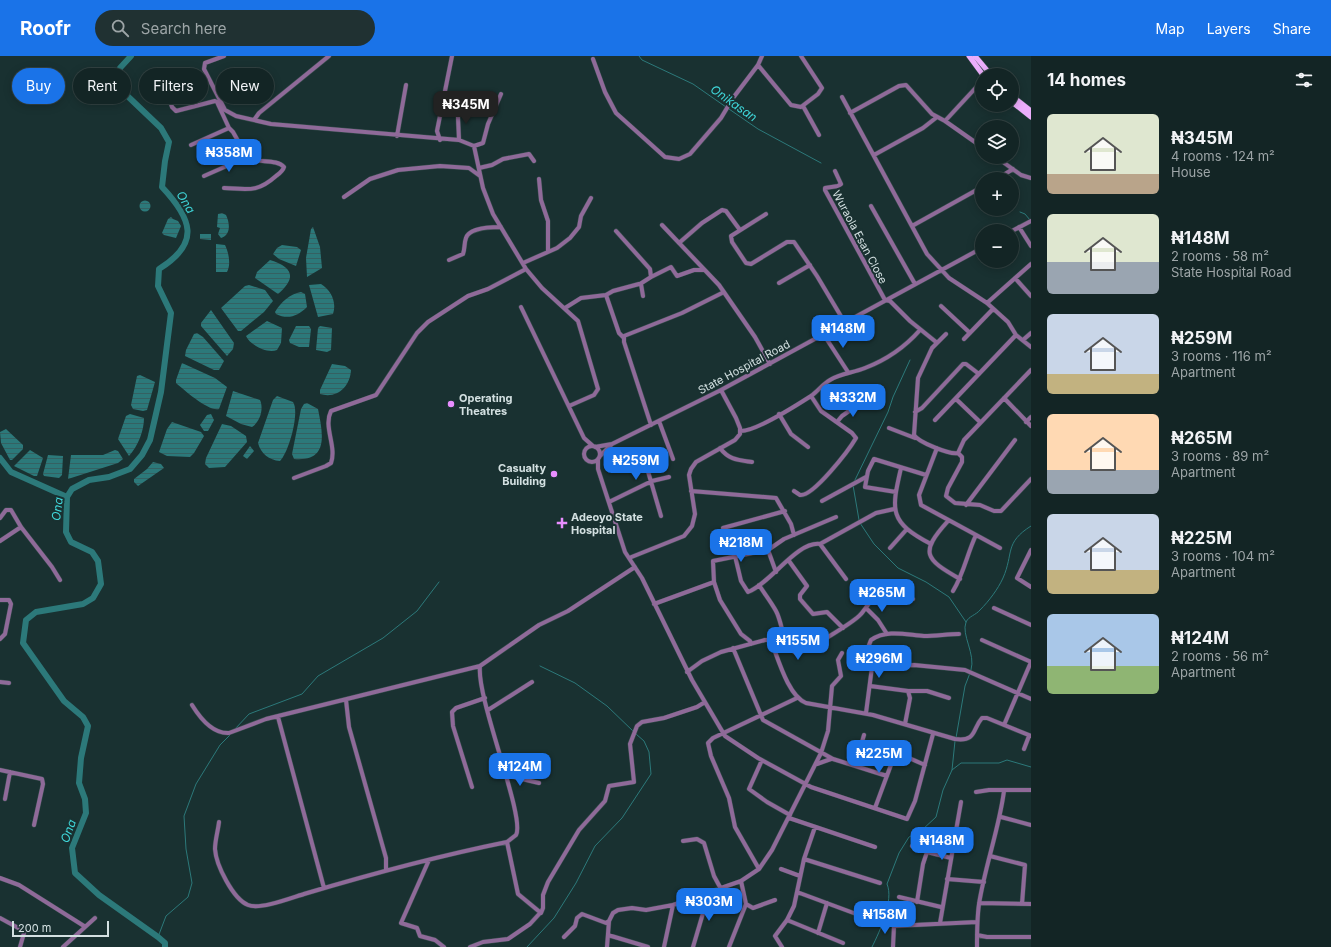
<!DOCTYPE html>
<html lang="en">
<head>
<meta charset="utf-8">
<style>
  body { margin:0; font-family:Inter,sans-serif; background:#203132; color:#f1f3f6; height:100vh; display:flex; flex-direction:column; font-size:15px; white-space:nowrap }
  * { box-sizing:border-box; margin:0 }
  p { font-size:13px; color:#9da5a7 }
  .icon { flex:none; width:22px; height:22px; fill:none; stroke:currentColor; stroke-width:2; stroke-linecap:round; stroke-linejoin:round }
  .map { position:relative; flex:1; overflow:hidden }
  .side { display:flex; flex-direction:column; background:#132525; width:300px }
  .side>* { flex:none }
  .top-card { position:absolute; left:12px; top:12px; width:380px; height:36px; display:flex; gap:8px }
  .buttons { position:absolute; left:975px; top:12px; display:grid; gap:8px }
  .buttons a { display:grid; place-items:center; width:44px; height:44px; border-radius:50%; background:#132525; box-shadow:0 2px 10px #0003,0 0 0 1px #324242; font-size:20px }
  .scale { position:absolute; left:12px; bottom:10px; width:97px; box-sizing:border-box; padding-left:4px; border:2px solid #d3e0e1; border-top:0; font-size:11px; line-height:14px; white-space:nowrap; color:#d3e0e1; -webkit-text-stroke:3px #193131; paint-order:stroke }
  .price { position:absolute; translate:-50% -34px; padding:0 9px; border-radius:8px; background:#1a73e8; color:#fff; font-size:13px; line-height:26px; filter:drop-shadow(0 1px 2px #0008) }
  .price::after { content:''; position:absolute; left:50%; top:24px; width:12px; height:9px; margin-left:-6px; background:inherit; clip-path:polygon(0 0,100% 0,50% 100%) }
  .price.on { background:#222; color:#fff }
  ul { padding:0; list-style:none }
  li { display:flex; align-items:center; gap:12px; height:100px; padding:0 16px }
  li span { display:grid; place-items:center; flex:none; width:112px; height:80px; border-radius:6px; color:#555 }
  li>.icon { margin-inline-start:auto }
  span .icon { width:48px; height:48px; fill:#fffc; stroke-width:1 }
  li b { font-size:17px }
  h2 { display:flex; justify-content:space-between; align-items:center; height:48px; padding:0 16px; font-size:17px }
  .pill { padding:0 14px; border-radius:18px; background:#132525; box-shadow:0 2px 10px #0003,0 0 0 1px #324242; font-size:14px; line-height:36px }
  .pill.on { background:#1a73e8; color:#fff }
  header { display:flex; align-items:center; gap:24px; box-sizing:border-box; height:56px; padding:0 20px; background:#1a73e8; color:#fff }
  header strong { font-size:19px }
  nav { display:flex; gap:22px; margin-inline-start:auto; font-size:14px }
  .search { width:280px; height:36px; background:#203132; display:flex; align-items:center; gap:10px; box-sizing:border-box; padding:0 14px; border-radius:22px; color:#9da5a7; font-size:15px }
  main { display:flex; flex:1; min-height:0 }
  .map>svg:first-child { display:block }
</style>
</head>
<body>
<header>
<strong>Roofr</strong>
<div class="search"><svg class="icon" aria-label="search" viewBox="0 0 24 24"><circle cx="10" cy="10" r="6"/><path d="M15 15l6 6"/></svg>Search here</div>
<nav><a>Map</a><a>Layers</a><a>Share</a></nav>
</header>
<main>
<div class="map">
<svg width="1031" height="891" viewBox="0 0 1031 891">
  <defs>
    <pattern id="water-rules" width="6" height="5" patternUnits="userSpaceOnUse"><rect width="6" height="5" fill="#2c797a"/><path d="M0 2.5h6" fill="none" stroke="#356162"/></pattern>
  </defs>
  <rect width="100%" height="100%" fill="#193131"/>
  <path fill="url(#water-rules)" d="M139.5 150a5.5 5.5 0 1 1 11 0a5.5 5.5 0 1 1-11 0Z
    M222 157 226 159C230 167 231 179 221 182L218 178 220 172 217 171 218 158Z
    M171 161 173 163 178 165 181 170 176 182 164 179 162 177 168 163Z
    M313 171 320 191 322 212 307 221 306 202 311 173Z
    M200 178H211V184L200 183Z
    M216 188 225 189C229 197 231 209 227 216H216Z
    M282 189 297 191 301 194 296 210 279 203 273 198 277 192Z
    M270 204C293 211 297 222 278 238L255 222 257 216Z
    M321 228C331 234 337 246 333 258L318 261 309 229Z
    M249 229 265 234 273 245 264 256 241 275H238L221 252 245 230Z
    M301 236 305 238 307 251C298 260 288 264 276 258L275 256C281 246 290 238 301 236Z
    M211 254 234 287 233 293 227 300 201 270V267Z
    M267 265 282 272 281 287 277 294C267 298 250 289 246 280Z
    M296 270H309L311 273 309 291H299L290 287 289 284Z
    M320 270 332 272 331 294 327 296 316 294 318 272Z
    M197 277 203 281 224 305 219 314H214L185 300 186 294 194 278Z
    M182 307 215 322 227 331 219 353C209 356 184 334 176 327V324Z
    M332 308 345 310 351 314C350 331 337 343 320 338V334Z
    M140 319 155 326 147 354 143 355 133 353 131 349 137 320Z
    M233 335 260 344C264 353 260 366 252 371L241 368 226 360Z
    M277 340 293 346C300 356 289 396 280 405 269 404 261 398 258 387L273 344Z
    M307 347 318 353C323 378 329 406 294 403L292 398 301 353 304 348Z
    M130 358 144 362C144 375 138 390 129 400L118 383 126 360Z
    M211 358 214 364 208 375H204L200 369 207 359Z
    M172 366 201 376 204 380 194 397 190 401 167 400 159 396 167 373Z
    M222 368 231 370 246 380 247 386 225 411 209 412 205 408 206 402Z
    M6 373 23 389V393L12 404H10L1 387 0 376Z
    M250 390 254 395 247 403 243 400Z
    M30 394 43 402 37 420H34L14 410Z
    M115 394 118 395 123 403 118 407 68 423 71 399H103Z
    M48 399 63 400 62 419 59 422 44 420 43 418Z
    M153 406 161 408 164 412 138 430 134 426V423L147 413Z"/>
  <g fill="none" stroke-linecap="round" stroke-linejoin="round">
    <path stroke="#2c797a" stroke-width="1" d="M639 0 642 4 693 28 726 51
      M729 53 758 73 821 107
      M1020 156 1025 158 1030 164
      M854 426 888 356 893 341 910 304
      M853 429 859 464
      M860 467 874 488 898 512 926 526 949 541 966 566
      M540 610 575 627 607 650 634 676
      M971 614C976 598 961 579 966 566 969 560 976 559 980 554 989 545 998 533 1003 522 1014 497 1004 487 1031 470
      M235 673 249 658 302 638 318 620 383 582 417 555 439 526
      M956 682 965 630 970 617
      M952 714 961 707H999L1007 704 1031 711
      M158 881 166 860 188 841 192 827 186 793 184 760 196 728 220 689 231 678
      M527 891 554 862 576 827 595 790 622 762 651 718 649 696 644 685 636 678
      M872 891C880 875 894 844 887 828L899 797 909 781 922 774 936 761 943 734 952 714 955 685"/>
    <path stroke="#2c797a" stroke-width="6" d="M131 0 120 12 118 31 161 72 169 86 165 105 162 131C192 163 201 187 159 213L158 230 171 257 161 336 150 384 142 399 130 413 109 421 89 424 72 433 67 441 66 476 71 486 92 496 98 505 101 528 93 542 83 548 36 556 26 564 23 587 64 645 83 661 88 670 81 702 79 727 85 743 86 757 72 792 75 817 99 839 158 881 165 887V891
      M0 402 11 416 67 441"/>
    <g stroke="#374d4d" stroke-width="5">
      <path id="minor" d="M224 0 205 7 204 13 225 54 236 60 271 68 459 84 474 90 483 132 493 158 526 213 542 232 578 265 598 333 594 339 569 350
        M593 3 605 36 616 57 665 101 679 103 690 98 721 62 733 42 758 9 762 0
        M758 9 791 49 801 51 818 38 822 32 801 0
        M142 24 156 18H161L172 51 176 55 215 45 217 46 229 72 233 76 247 101C257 108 276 102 284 111 283 115 280 117 276 120 257 137 248 133 224 132
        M842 41 927 198 949 222 987 247 1008 266 1016 279 1031 291
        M803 50 819 79
        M850 57 899 30 906 29 932 58 945 65 982 91
        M254 64 259 57 329 0
        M945 65 982 25
        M397 80 406 29
        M440 84 437 75 452 0
        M459 84 458 61 461 52
        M191 89 229 72
        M474 90 483 87 488 68 501 38
        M874 99 923 72 937 61
        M996 101 1021 119 1031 122
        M479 112 492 109 503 103 529 98 534 105
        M835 115 841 128 838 130 825 132V134L885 244 890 245 910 265 936 286
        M204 120 247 101
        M539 123 541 144 548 165V195
        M997 123 1013 113
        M344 141 370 123 398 114 440 110 469 112 480 120
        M871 150 915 228
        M766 158 731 180 732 186 746 207 751 208 787 186H794L817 220 845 267
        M662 169 719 229 755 281 770 308
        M912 170 982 131
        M1019 171 1031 190
        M616 175 650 213 651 221 640 228
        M1012 175 1031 165
        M679 187 702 167 722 154 726 155 740 174
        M449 204 463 198C465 193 464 187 466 182 469 172 491 171 501 171
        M523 207 557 192 570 182 579 171 581 160 591 142
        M651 221 671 211 677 220 694 214H704
        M1015 222 1031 240
        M779 227 810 209
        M606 239 619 277 624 282
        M987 247 1031 208
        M941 250 970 277
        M521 251 584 382 593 390
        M565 252 581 242 606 239 613 235 639 228H641L643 240
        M946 278 932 292 918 322 914 379C918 386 950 399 958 397
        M824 279 848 316
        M964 283 993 253
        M1023 284 1031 277
        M1031 314 964 384 958 397 962 401V406L948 432 946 440 955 447 980 449 994 455H1001L1031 423
        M1004 342 1031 370
        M956 343 980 366
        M915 356 922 352 963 308H966L979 318
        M779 358 791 378 808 391
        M935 364 1016 279
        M659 365 673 403
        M837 366 842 360 859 348
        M1026 366 1031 361
        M651 369 624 286V280L682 257 724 236
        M889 372 915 382
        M740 375C755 376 797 349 811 340 818 335 823 328 830 324 841 317 853 317 865 312 886 304 905 291 920 274
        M584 398a8 8 0 1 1 16 0a8 8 0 1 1-16 0Z
        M595 391 612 388 721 334 982 192
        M720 392C729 404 738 404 752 406
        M937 392 919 439 921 449 1000 492
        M600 400 612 388
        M598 403V413L625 496 642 522 692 624 725 680 758 702 811 731 907 763 915 745 933 678
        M647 412 661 460
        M901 412C891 455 889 466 931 488
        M294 422 326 410 331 407C337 390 323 371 331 355L376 339 417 277 428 266 468 240 488 233 526 213
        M691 435 776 442 791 468 794 479
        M794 435 800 439C813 441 849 394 856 382L852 377 821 355 811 340
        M896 436 865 431 868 415 874 403 926 419
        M822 445 866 421
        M609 446 652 425 669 421
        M966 449 1015 384
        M0 462 6 454H11L21 471 52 511 60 524
        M948 465C919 497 925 503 960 523
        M723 472 785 455
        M0 485 21 471
        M820 488 876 457 894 453
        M890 492 907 473
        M768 494 776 516
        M1031 494 1017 522 1031 531
        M735 500 741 525 748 536C771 527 797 485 820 488L846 523
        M629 502 684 480 692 470 695 458 689 419 691 413 696 406 735 384 740 378V372L736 362 721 334
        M789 505 807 530 800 539V543L813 558 827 556 843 572
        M759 529C764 537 771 546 776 555 783 568 782 589 796 597 804 597 854 566 861 558 868 550 874 537 884 534 893 531 905 540 913 543
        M953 535C964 517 967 498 976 479
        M0 544H9L11 548 5 578 0 583
        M654 548 714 526
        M866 552 878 564 887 578
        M994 552 1031 569
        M982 584 1031 606
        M771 585C778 602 788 640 806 647L873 659 955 683C977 686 972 673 982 662H987L1031 680
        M751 588 750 585 741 578 720 544 714 526 713 505 768 494 784 483 836 461
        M733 592 763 664 833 703 887 720
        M872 611 914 609 965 614 1031 643
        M687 616 702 605 721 596 765 584H774L784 580
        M0 626 9 627
        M870 630 908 635 910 642 905 668
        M908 635H927L949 642
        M346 644 349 671 386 802V813
        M192 649C200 662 212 678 229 677L266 663 480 610 539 569 568 555 635 511
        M488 654 532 626
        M866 657 872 611 869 589 871 584C887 573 907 579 924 580 936 580 948 578 959 578
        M278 661 324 832
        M1004 669 1031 606
        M1024 693 1029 680
        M762 704 749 733 767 746 790 759
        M817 708 831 703
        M855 710 864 679
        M0 714 42 723 43 728 34 769
        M505 719 539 727
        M472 731 453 670 452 656 456 652 485 642
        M976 736 989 734H1031
        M5 743 10 716
        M875 752 895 698H900L925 709
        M1001 761 1031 769
        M789 762 875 791
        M219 766C218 775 215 784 215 793 216 809 233 843 248 849 260 854 291 842 304 838 371 818 438 800 507 786L516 779C526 762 476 642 480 610
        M683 785 697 783 704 787 714 820 721 833
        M507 786 518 838 541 857 543 852V839L548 826 579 774 605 745 609 730 634 726 630 688 637 670 642 666 664 662 697 651 705 646
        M912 790 927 796 951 802
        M990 800 1025 809 1022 848
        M804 803 880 827
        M429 804 401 867 417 872 420 880 435 884 444 891
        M759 813 735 771 729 742 711 700 708 687 713 682 797 642
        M781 813 800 820
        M0 822 19 829 84 870
        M947 823 984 826
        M797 836 867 862
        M899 841 941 851
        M917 846 923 808 927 796
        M979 847 1031 848
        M746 848 753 852 775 844
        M0 862 22 874 24 877 20 891
        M787 864 843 887
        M940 867 961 746
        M818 877 827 847
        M608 879 648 891
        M977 879 987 881H1031
        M564 881 575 870 577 862 582 858 606 867 609 865
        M63 891 95 862
        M470 891 483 886 508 883 530 868 541 856
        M607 891 609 865 613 857 618 854 632 852 646 854 673 849 741 825 759 813 772 794 821 697 828 675 832 630 841 620 838 604 842 597
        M664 891 673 849
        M693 891 709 837
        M729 891 746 848 741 825
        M782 891 775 880 787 864 794 850 804 803 815 771
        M893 891 894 870 977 866
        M977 891C977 877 977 862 979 848 985 810 999 773 1004 735"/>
    </g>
    <g stroke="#374d4d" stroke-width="6">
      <path id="major" d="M969 0 983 19
        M975 0 991 19
        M1012 40 1031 55
        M1012 46 1031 61"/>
    </g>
    <use href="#minor" stroke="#8f6a99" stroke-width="4"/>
    <use href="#major" stroke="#ebadfb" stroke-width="5"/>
  </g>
  <g fill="#e88eff" stroke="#193131" stroke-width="1.5">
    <circle cx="451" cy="348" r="4"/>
    <circle cx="554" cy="418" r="4"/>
    <path d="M560 461h4v4h4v4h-4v4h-4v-4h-4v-4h4z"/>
  </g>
  <g text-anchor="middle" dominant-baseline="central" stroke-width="4" stroke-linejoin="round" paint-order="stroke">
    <g font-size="11" fill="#d3e0e1" stroke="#193131">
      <text transform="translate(860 181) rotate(62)">Wuraola Esan Close</text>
      <text transform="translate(744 311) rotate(-28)">State Hospital Road</text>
    </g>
    <g font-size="11" font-weight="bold" fill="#d3e0e1" stroke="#193131" text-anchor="start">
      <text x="459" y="342">Operating<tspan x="459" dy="13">Theatres</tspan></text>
      <text x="546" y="412" text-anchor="end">Casualty<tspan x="546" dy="13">Building</tspan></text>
      <text x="571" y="461">Adeoyo State<tspan x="571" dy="13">Hospital</tspan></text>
    </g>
    <g font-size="12" font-style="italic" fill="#3fd6d9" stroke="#193131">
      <text transform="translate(734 47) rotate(35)">Onikasan</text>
      <text transform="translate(186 146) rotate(59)">Ona</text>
      <text transform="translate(57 453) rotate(-83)">Ona</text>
      <text transform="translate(68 775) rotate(-70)">Ona</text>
    </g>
  </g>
</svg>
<div class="buttons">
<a><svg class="icon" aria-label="locate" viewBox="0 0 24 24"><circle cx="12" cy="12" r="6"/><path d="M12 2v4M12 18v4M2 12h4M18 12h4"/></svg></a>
<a><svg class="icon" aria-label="layers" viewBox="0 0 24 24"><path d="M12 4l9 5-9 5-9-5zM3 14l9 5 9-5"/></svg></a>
<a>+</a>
<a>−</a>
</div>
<div class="scale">200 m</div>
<b class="price on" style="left:466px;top:69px">₦345M</b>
<b class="price" style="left:229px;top:117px">₦358M</b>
<b class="price" style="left:843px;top:293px">₦148M</b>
<b class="price" style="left:853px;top:362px">₦332M</b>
<b class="price" style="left:636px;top:425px">₦259M</b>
<b class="price" style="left:741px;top:507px">₦218M</b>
<b class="price" style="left:882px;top:557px">₦265M</b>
<b class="price" style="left:798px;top:605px">₦155M</b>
<b class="price" style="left:879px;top:623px">₦296M</b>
<b class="price" style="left:879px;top:718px">₦225M</b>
<b class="price" style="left:520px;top:731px">₦124M</b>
<b class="price" style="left:942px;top:805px">₦148M</b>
<b class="price" style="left:709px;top:866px">₦303M</b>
<b class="price" style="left:885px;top:879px">₦158M</b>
<div class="top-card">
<a class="pill on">Buy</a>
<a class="pill">Rent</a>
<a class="pill">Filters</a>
<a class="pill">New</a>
</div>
</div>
<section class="side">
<h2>14 homes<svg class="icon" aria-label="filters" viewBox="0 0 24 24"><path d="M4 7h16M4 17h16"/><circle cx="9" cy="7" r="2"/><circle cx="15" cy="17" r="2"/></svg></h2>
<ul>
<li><span style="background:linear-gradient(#dfe7d0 75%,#b9a48a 0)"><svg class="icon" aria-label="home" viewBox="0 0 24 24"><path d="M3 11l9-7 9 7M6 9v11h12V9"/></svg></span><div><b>₦345M</b><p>4 rooms · 124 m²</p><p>House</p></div></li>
<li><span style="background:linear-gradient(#dfe7d0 60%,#9aa5b1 0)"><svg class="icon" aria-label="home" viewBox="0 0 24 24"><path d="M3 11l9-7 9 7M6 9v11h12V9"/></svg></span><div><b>₦148M</b><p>2 rooms · 58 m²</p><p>State Hospital Road</p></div></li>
<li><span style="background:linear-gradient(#c9d6e8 75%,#c2b280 0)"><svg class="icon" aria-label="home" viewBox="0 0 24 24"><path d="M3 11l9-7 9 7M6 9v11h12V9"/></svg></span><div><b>₦259M</b><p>3 rooms · 116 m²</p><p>Apartment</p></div></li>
<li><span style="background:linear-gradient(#ffd9b3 70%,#9aa5b1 0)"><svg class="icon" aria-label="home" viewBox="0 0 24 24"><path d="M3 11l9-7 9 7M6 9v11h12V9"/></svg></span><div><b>₦265M</b><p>3 rooms · 89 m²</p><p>Apartment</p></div></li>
<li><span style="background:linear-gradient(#c9d6e8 70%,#c2b280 0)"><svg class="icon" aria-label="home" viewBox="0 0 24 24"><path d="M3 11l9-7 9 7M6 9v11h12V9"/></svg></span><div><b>₦225M</b><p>3 rooms · 104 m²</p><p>Apartment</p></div></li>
<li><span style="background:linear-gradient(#a9c7e8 65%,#8fb573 0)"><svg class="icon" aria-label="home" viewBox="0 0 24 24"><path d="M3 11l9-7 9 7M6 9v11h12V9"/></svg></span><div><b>₦124M</b><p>2 rooms · 56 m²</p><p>Apartment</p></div></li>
</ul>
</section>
</main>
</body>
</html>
